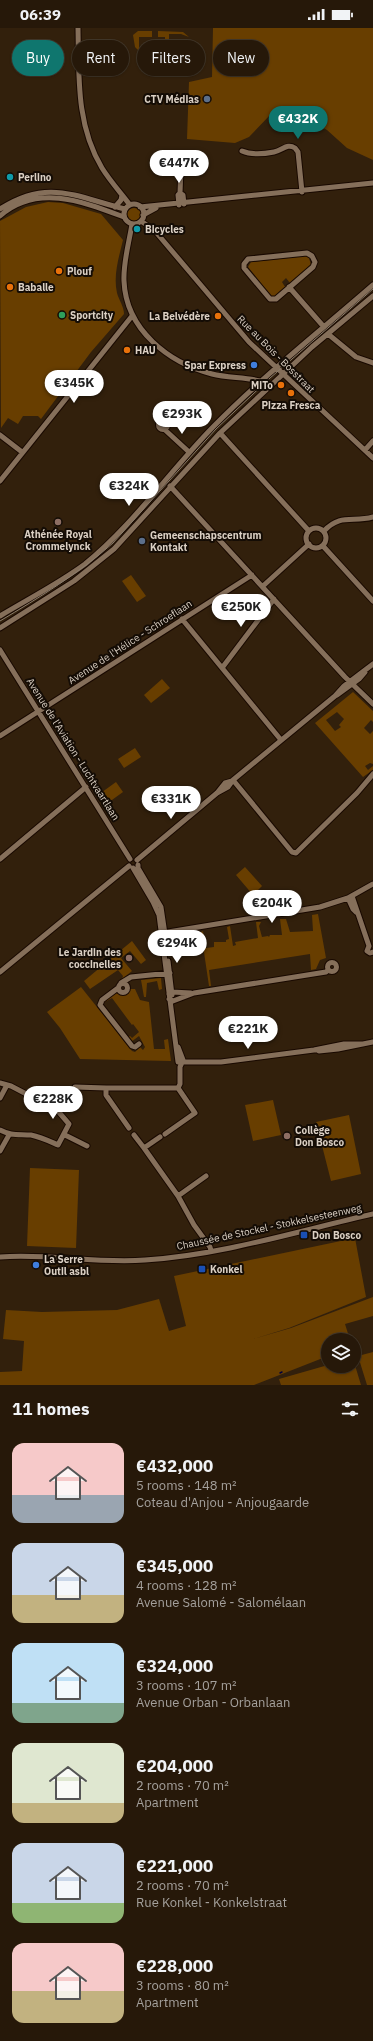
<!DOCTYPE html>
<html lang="en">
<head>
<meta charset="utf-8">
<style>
  body { margin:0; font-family:"IBM Plex Sans",sans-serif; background:#322517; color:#f1f3f6; height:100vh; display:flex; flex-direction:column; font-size:15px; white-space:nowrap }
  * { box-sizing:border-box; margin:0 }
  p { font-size:13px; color:#a4a09c }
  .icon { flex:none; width:22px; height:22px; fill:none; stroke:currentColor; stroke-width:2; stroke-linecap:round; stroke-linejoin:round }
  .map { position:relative; height:1357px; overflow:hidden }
  .sheet { display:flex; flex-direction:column; background:#261809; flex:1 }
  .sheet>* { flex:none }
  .top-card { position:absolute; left:12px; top:12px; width:349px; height:36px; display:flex; gap:8px }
  .fabs { position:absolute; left:321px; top:1305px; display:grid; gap:8px }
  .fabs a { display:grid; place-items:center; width:40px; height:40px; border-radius:50%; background:#261809; box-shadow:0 1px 3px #0004,0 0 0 1px #42372a; font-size:20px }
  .price { position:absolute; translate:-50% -34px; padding:0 9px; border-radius:14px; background:#fff; color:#222; font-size:13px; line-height:26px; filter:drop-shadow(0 1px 2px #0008) }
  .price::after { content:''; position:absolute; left:50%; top:24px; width:12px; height:9px; margin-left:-6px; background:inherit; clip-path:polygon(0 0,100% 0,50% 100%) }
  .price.on { background:#0f766e; color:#fff }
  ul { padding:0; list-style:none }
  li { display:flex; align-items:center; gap:12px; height:100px; padding:0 12px }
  li span { display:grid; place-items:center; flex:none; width:112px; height:80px; border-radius:12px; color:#555 }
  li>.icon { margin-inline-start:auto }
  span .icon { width:48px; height:48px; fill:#fffc; stroke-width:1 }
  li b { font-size:17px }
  h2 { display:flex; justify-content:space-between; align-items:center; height:48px; padding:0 12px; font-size:17px }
  .tag { padding:0 14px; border-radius:18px; background:#261809; box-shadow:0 1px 3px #0004,0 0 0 1px #42372a; font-size:14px; line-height:36px }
  .tag.on { background:#0f766e; color:#fff }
  .status { display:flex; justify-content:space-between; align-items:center; height:28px; padding:0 20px; background:#261809; direction:ltr }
  .status svg { height:11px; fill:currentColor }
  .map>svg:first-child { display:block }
</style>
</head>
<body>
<div class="status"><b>06:39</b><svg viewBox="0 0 49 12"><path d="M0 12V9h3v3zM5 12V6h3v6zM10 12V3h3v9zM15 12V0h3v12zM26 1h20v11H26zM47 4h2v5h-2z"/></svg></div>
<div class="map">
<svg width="373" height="1357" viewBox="0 0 373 1357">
  <rect width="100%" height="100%" fill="#32200c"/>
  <path fill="#683e00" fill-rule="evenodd" d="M213 0H373V132L347 120 327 102 312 93 293 84 282 82 271 86 249 109 235 115 187 111 189 54 212 49Z
    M138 3H152V9H139V23L135 19 133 7Z
    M158 3 183 4 189 9 181 6H169V18H187V14H190V18L187 20H165V9H158Z
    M48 174 63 175 101 186 123 212C119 229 113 247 117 265 119 272 124 279 124 286L91 324 41 391 38 388H23L18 396 8 390 1 400 0 193 26 179Z
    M127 187a7 7 0 1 1 14 0a7 7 0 1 1-14 0Z
    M306 228 309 230 311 237 290 255 286 250 282 254 285 259 274 269 271 268 248 239 251 234Z
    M131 547 146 568 137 574 122 553Z
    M162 651 170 660 151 675 144 667Z
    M353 664 373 683V694L371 692 364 700 370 706 373 703V736L370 735 365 738 368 742 373 738V742L363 749 315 695ZM337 684 344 691 339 697 341 699 335 703 326 692Z
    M135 720 141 729 124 740 118 731Z
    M116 754 123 764 105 777 98 767Z
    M245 839 262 858 253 867 236 847Z
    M318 886 326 930 320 932 316 941 311 942 310 926 209 942 211 958H209L201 904 203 903 206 920 214 919V914H226V912L229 911 227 899 230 898 233 918 236 917 235 914 258 910 256 894H261L259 898 262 909 268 908 269 909 270 907H282L280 891H286L290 904 313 903 312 887Z
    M132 913 146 932 141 936 130 923 121 930 132 943 122 951 123 948 118 942 90 961 84 953Z
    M161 950 162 961 159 962 157 953 147 955 146 969H144L141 952Z
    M81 959 132 1023 135 1024 140 1019 143 1022 145 1019 139 1008 131 1014 128 1009 130 1008 132 1010 139 1004 133 996 132 997 112 970 103 975 105 972 115 965 125 967 130 961H135L140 972 149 974 154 1021H165L164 1012 168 1011 171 1033 80 1031 60 1000 47 984Z
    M273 1072 281 1107 253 1113 245 1077Z
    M349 1087 361 1146 331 1153 316 1094Z
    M30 1140 79 1142 76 1220 27 1218Z
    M355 1210 366 1269 289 1300 253 1311 291 1300 373 1269V1288L345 1296 350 1312H328V1328L254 1357H0V1344L22 1343 24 1313 3 1311 6 1282 42 1284 117 1282 159 1271 169 1303 186 1298 174 1248Z
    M373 1324V1357H367L358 1328Z
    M354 1334 361 1357H281L279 1351 328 1337V1338H354Z"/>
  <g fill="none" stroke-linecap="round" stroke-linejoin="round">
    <path stroke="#00003d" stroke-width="1.5" d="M280 1345 282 1344"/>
    <g stroke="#190900" stroke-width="7">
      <path id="minor" d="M78 0C79 48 76 97 102 140 110 153 121 165 130 177
        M242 123C251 127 264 126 274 124 283 122 287 115 295 120L298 124 302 164
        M180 165 181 140
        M124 186a10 10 0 1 1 20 0a10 10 0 1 1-20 0Z
        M179 177 178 167 180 165 183 167 184 176
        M115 179 121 172 122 167
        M140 179 373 155
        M0 181C48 150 76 169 125 181
        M143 187 156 180
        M0 188C37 155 84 174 124 189
        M141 193 155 203 249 314 373 430
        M132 196C129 215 123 235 124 253 126 302 169 335 212 346 228 350 245 349 260 353
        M307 225 312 228 315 234 313 239 276 271H270L244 240V236L248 231Z
        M289 259 324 299
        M328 306 356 329 373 335
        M158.5 397a4.5 4.5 0 1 1 9 0a4.5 4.5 0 1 1-9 0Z
        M164 401 189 424
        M220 405 309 503
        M0 407 22 424
        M365 422 373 413
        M0 453 132 288
        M170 458 345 649 373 676
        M306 510a10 10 0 1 1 20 0a10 10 0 1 1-20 0Z
        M324 503C341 485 353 495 373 489
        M323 518 373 573
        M263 558 309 516
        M0 588C28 571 58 556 85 536 133 497 169 444 213 399 263 348 319 304 373 257
        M182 591 281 712
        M0 600 74 553 114 521 220 405 312 319 373 268
        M0 622 130 831
        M222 640 274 571
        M337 667 359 651 365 644
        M0 708 252 547
        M233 752 292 824 296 825 357 765 373 746
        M217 765 228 759 233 752 335 668 344 658 373 636
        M0 831 86 759
        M137 832 217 765 225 755 232 753
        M138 837V840L161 879 165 906
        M133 840 153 874 159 887 178 1034H221L314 1022 344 1016H363
        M352 868 369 918 367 923 370 925 373 924
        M348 870 353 881 356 884
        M162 905 320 879 348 870 373 856
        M168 933 172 967
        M327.5 939a4.5 4.5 0 1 1 9 0a4.5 4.5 0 1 1-9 0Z
        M0 944 129 838
        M121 955 131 949 170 945
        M118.5 960a4.5 4.5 0 1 1 9 0a4.5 4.5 0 1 1-9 0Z
        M118 960 102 972 100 977 132 1018 135 1019 139 1016
        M169 966 172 964 191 965
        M169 971 173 973 194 965 326 944 328 942
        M319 1023 338 1021 373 1014
        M0 1055 11 1058 57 1082 69 1096 58 1117C49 1113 41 1109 31 1107 19 1106 11 1108 0 1102
        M75 1059 106 1060
        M0 1070 7 1057
        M129 1100 106 1067V1060H178L180 1056V1039L183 1032 178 1019
        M165 1106 195 1085 178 1060
        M65 1107 87 1118
        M134 1107 144 1120 160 1109
        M144 1120 178 1168 194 1197 210 1219 211 1223
        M0 1123 9 1107
        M178 1168 206 1148
        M0 1229C48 1225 97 1236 145 1232 222 1227 298 1203 373 1186"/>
    </g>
    <use href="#minor" stroke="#856f5a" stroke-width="5"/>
    <path stroke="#8a7c6c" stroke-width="1" d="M0 593C40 569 78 546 113 515L216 401 270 350 373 261"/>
  </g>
  <g fill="#5c6f8a" stroke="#140c05" stroke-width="1.5">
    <circle cx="207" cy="71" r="4"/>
    <circle cx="142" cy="513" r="4"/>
  </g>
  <g fill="#0f9aa8" stroke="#140c05" stroke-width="1.5">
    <circle cx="10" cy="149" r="4"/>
    <circle cx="137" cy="201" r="4"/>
  </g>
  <g fill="#e8710a" stroke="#140c05" stroke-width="1.5">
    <circle cx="59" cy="243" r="4"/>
    <circle cx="10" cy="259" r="4"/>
    <circle cx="218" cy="288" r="4"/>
    <circle cx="127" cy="322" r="4"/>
    <circle cx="281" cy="357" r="4"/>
    <circle cx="291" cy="365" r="4"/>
  </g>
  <circle fill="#2e9e5b" stroke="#140c05" stroke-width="1.5" cx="62" cy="287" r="4"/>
  <g fill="#3f7fe0" stroke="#140c05" stroke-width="1.5">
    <circle cx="254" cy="337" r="4"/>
    <circle cx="36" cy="1237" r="4"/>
  </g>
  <g fill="#8d6e63" stroke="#140c05" stroke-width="1.5">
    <circle cx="58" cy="494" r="4"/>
    <circle cx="129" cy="930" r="4"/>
    <circle cx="287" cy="1108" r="4"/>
  </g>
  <g fill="#1a4fb4" stroke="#140c05" stroke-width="1.5">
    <rect x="300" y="1203" width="8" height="8" rx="2"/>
    <rect x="198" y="1237" width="8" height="8" rx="2"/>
  </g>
  <g text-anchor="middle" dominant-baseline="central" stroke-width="4" stroke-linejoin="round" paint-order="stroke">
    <g font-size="10" font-weight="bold" fill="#dbd0c4" stroke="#140c05" text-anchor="start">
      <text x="199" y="71" text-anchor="end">CTV Médias</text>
      <text x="18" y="149">Perlino</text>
      <text x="145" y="201">Bicycles</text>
      <text x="67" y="243">Plouf</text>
      <text x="18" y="259">Baballe</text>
      <text x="70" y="287">Sportcity</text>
      <text x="210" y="288" text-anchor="end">La Belvédère</text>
      <text x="135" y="322">HAU</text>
      <text x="246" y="337" text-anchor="end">Spar Express</text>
      <text x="273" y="357" text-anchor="end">MiTo</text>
      <text x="291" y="377" text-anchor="middle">Pizza Fresca</text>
      <text x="58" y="506" text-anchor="middle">Athénée Royal<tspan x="58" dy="12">Crommelynck</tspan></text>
      <text x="150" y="507">Gemeenschapscentrum<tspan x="150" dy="12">Kontakt</tspan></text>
      <text x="121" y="924" text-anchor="end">Le Jardin des<tspan x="121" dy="12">coccinelles</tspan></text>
      <text x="295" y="1102">Collège<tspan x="295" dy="12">Don Bosco</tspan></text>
      <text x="312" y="1207">Don Bosco</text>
      <text x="44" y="1231">La Serre<tspan x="44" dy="12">Outil asbl</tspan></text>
      <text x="210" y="1241">Konkel</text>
    </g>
    <g font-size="10" fill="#dbd0c4" stroke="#140c05">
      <text transform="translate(276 326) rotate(45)">Rue au Bois - Bosstraat</text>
      <text transform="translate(130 614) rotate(-33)">Avenue de l'Hélice - Schroeflaan</text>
      <text transform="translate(73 721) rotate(58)">Avenue de l'Aviation - Luchtvaartlaan</text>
      <text transform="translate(269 1199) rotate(-12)">Chaussée de Stockel - Stokkelsesteenweg</text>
    </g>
  </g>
</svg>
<div class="fabs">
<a><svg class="icon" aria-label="layers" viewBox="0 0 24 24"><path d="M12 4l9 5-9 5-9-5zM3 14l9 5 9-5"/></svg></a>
</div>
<b class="price on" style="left:298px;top:112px">€432K</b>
<b class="price" style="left:179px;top:156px">€447K</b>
<b class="price" style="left:74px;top:376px">€345K</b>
<b class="price" style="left:182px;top:407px">€293K</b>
<b class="price" style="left:129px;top:479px">€324K</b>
<b class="price" style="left:241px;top:600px">€250K</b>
<b class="price" style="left:171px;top:792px">€331K</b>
<b class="price" style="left:272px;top:896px">€204K</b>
<b class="price" style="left:177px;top:936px">€294K</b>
<b class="price" style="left:248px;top:1022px">€221K</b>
<b class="price" style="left:53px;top:1092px">€228K</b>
<div class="top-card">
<a class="tag on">Buy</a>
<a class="tag">Rent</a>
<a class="tag">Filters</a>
<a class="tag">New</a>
</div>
</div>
<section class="sheet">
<h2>11 homes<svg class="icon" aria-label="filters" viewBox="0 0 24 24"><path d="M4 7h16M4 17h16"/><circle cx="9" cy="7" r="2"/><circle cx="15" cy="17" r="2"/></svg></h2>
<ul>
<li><span style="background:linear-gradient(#f6c9c9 65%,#9aa5b1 0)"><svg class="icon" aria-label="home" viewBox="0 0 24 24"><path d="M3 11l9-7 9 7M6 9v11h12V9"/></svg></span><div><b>€432,000</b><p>5 rooms · 148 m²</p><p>Coteau d'Anjou - Anjougaarde</p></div></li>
<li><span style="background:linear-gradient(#c9d6e8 65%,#c2b280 0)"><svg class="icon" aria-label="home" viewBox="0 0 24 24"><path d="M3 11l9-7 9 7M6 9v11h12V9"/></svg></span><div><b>€345,000</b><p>4 rooms · 128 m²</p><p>Avenue Salomé - Salomélaan</p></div></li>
<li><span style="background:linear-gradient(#bfe0f5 75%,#7fa58c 0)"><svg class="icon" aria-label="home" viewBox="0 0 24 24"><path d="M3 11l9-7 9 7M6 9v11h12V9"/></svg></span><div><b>€324,000</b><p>3 rooms · 107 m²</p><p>Avenue Orban - Orbanlaan</p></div></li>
<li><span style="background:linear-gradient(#dfe7d0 75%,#c2b280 0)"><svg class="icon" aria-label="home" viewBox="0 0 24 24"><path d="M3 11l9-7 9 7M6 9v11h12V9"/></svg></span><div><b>€204,000</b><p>2 rooms · 70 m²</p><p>Apartment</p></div></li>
<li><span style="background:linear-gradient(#c9d6e8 75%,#8fb573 0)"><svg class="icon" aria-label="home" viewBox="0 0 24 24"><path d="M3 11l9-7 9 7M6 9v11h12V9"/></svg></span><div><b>€221,000</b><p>2 rooms · 70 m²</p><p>Rue Konkel - Konkelstraat</p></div></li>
<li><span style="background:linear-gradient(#f6c9c9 60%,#c2b280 0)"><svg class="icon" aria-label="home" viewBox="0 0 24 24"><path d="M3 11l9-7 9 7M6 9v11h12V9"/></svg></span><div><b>€228,000</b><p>3 rooms · 80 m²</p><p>Apartment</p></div></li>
</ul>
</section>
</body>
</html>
